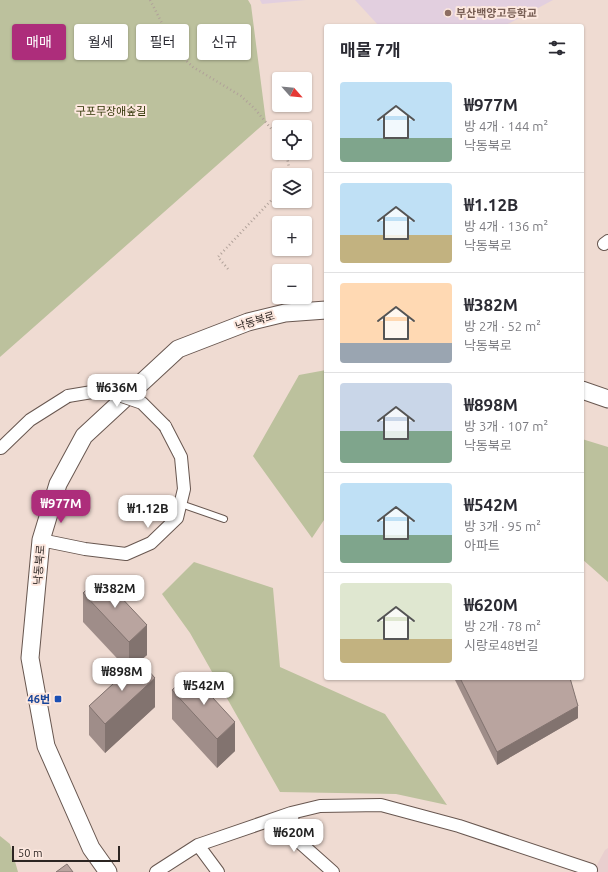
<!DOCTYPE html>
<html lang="ko">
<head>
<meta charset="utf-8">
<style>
  body { margin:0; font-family:Ubuntu,"Noto Sans KR",sans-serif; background:#f2f2f3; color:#2b2b33; height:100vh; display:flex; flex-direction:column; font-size:15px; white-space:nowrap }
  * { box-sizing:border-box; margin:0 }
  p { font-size:13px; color:#7c7c81 }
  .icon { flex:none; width:22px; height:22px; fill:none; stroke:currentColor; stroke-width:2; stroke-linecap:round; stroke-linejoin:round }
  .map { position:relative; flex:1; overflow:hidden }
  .details { position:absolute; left:324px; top:24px; width:260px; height:656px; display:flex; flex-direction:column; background:#fff; border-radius:4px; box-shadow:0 1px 3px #0004 }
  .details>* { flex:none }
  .hud { position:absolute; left:12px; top:24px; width:252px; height:36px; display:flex; gap:8px }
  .needle { width:26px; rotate:117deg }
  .tools { position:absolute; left:272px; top:72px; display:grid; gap:8px }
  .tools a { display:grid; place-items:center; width:40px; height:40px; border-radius:4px; background:#fff; box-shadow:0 1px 3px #0004; font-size:20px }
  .scale { position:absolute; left:12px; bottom:10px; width:108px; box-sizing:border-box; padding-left:4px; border:2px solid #2c2522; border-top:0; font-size:11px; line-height:14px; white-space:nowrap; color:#2c2522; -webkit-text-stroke:3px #fde8df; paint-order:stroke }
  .price { position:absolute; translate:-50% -34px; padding:0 9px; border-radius:8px; background:#fff; color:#222; font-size:13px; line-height:26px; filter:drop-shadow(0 1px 2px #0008) }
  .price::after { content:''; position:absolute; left:50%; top:24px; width:12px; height:9px; margin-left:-6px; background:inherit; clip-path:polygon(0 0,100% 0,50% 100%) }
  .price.active { background:#ad2d7b; color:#fff }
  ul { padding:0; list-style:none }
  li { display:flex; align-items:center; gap:12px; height:100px; padding:0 16px }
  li+li { border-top:1px solid #e1e1e2 }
  li span { display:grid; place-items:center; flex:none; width:112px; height:80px; border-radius:4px; color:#555 }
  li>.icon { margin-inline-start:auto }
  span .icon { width:48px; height:48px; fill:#fffc; stroke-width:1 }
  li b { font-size:17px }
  h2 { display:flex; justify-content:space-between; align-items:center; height:48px; padding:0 16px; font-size:17px }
  .pill { padding:0 14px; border-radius:4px; background:#fff; box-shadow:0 1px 3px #0004; font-size:14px; line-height:36px }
  .pill.active { background:#ad2d7b; color:#fff }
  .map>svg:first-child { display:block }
</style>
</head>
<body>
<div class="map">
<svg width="608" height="872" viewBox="0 0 608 872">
  <rect width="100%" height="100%" fill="#efdbd2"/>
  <path fill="#e9cfcf" d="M608 848V872H593L605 850Z"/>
  <path fill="#e2cfdf" d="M260 0H306L262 4Z
    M355 0H553L504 26H379Z"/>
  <path fill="#bcc19d" d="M0 0H248L251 5 266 122 0 357Z
    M326 370V517L312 538 253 456 299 375Z
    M582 439 608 447V582L582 559Z
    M194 562 273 588 280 667 385 714 447 805 396 794 280 792 190 633 162 594Z
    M0 836 10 844 18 872H0Z"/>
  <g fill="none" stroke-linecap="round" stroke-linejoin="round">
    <g stroke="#685750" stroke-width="8">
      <path id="service" d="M181 504 224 519"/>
    </g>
    <g stroke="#685750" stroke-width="14">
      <path id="minor" d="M604 244 608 241
        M1 448 30 420 68 396
        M41 540 85 549 126 554 151 543 177 518 184 489 181 457 165 426
        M291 813 297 840 333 872
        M198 845 218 872
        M156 872 198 845 291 813 320 806 381 805 459 826 591 870"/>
    </g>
    <g stroke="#685750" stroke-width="19">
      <path id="secondary" d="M582 390 608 399
        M108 872 91 848 46 746 30 658 41 540 58 484 84 436 178 349 248 322 285 313 326 310"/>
    </g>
    <path stroke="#b0a199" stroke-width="2.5" stroke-dasharray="1 3" stroke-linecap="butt" d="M150 0 177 52 193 67 241 96 255 109 273 131 279 142
      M285 153C288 159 290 169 288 175
      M228 269 218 257 279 192"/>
    <use href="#service" stroke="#fff" stroke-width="6"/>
    <use href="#minor" stroke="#fff" stroke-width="12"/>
    <use href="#secondary" stroke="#fff" stroke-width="17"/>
    <g stroke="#685750" stroke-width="14" stroke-linecap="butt">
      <path id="minor-bridge" d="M68 396 104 390 142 403 165 426"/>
    </g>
    <use href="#minor-bridge" stroke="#fff" stroke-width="12"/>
  </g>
  <path fill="#9f8d89" d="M83 593 147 655 139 661 155 707 105 753 89 735V706L128 670 83 622Z
    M454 678H570L578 718 497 765Z
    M172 690 235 751 217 768 172 719Z"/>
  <path fill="#82736f" d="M147 625V655L129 671V642Z
    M155 678V707L105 753V724Z
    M578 706V718L497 765V752Z
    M235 722V751L217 768V739Z"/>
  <path fill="#b9a49f" stroke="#82736f" d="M101 576 147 625 129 642 83 593Z
    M139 660 155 678 105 724 89 706Z
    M190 673 235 722 217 739 172 690Z
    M460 678H570L578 706 497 752Z
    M67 864 73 872H56Z"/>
  <circle fill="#8d6e63" stroke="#fde8df" stroke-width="1.5" cx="448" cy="13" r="4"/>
  <rect fill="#1a4fb4" stroke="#fde8df" stroke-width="1.5" x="54" y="695" width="8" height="8" rx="2"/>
  <g text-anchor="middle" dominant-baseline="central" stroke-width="4" stroke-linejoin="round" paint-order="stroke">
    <g font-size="11" font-weight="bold" fill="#785e54" stroke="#fde8df" text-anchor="start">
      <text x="456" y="13">부산백양고등학교</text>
    </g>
    <g font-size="11" fill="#313506" stroke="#fde8df">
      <text x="111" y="111">구포무장애숲길</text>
    </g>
    <g font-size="11" fill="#2c2522" stroke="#fde8df">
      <text transform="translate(255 321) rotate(-17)">낙동북로</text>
      <text transform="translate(39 565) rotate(-85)">낙동북로</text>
    </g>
    <g font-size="11" font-weight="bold" fill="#164399" stroke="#fde8df" text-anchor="end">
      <text x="50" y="699">46번</text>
    </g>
  </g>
</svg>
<div class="tools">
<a><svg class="needle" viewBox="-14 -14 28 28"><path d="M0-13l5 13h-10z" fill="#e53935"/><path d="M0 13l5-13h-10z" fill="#7c7c81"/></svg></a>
<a><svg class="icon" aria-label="locate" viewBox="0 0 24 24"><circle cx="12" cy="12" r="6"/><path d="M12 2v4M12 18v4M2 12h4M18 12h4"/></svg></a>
<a><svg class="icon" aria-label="layers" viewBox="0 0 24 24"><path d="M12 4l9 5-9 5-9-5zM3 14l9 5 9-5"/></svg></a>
<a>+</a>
<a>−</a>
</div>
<div class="scale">50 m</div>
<b class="price" style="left:117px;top:408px">₩636M</b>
<b class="price active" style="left:61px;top:524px">₩977M</b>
<b class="price" style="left:148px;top:529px">₩1.12B</b>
<b class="price" style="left:115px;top:609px">₩382M</b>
<b class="price" style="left:122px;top:692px">₩898M</b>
<b class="price" style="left:204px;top:706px">₩542M</b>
<b class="price" style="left:294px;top:853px">₩620M</b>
<div class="hud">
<a class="pill active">매매</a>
<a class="pill">월세</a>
<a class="pill">필터</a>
<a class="pill">신규</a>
</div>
<section class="details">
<h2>매물 7개<svg class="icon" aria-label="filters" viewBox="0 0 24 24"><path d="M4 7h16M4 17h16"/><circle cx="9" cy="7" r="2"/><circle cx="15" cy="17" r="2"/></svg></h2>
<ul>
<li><span style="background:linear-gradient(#bfe0f5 70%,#7fa58c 0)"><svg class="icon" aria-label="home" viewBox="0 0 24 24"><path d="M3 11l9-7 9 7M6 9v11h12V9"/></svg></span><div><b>₩977M</b><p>방 4개 · 144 m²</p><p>낙동북로</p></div></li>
<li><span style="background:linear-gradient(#bfe0f5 65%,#c2b280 0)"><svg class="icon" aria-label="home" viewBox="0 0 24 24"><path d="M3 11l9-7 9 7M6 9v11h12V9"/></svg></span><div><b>₩1.12B</b><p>방 4개 · 136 m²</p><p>낙동북로</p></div></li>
<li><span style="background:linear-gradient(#ffd9b3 75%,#9aa5b1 0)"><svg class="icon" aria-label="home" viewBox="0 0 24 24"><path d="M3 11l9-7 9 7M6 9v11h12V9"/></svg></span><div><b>₩382M</b><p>방 2개 · 52 m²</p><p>낙동북로</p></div></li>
<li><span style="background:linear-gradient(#c9d6e8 60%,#7fa58c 0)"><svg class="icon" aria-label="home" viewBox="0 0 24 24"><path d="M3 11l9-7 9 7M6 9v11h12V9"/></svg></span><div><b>₩898M</b><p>방 3개 · 107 m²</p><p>낙동북로</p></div></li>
<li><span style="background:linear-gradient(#bfe0f5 65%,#7fa58c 0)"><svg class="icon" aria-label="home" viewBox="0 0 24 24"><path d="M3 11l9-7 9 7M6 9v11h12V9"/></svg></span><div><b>₩542M</b><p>방 3개 · 95 m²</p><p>아파트</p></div></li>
<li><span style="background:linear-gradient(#dfe7d0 70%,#c2b280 0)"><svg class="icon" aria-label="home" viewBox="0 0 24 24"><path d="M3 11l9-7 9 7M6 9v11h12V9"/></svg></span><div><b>₩620M</b><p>방 2개 · 78 m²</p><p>시랑로48번길</p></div></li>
</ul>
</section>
</div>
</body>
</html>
